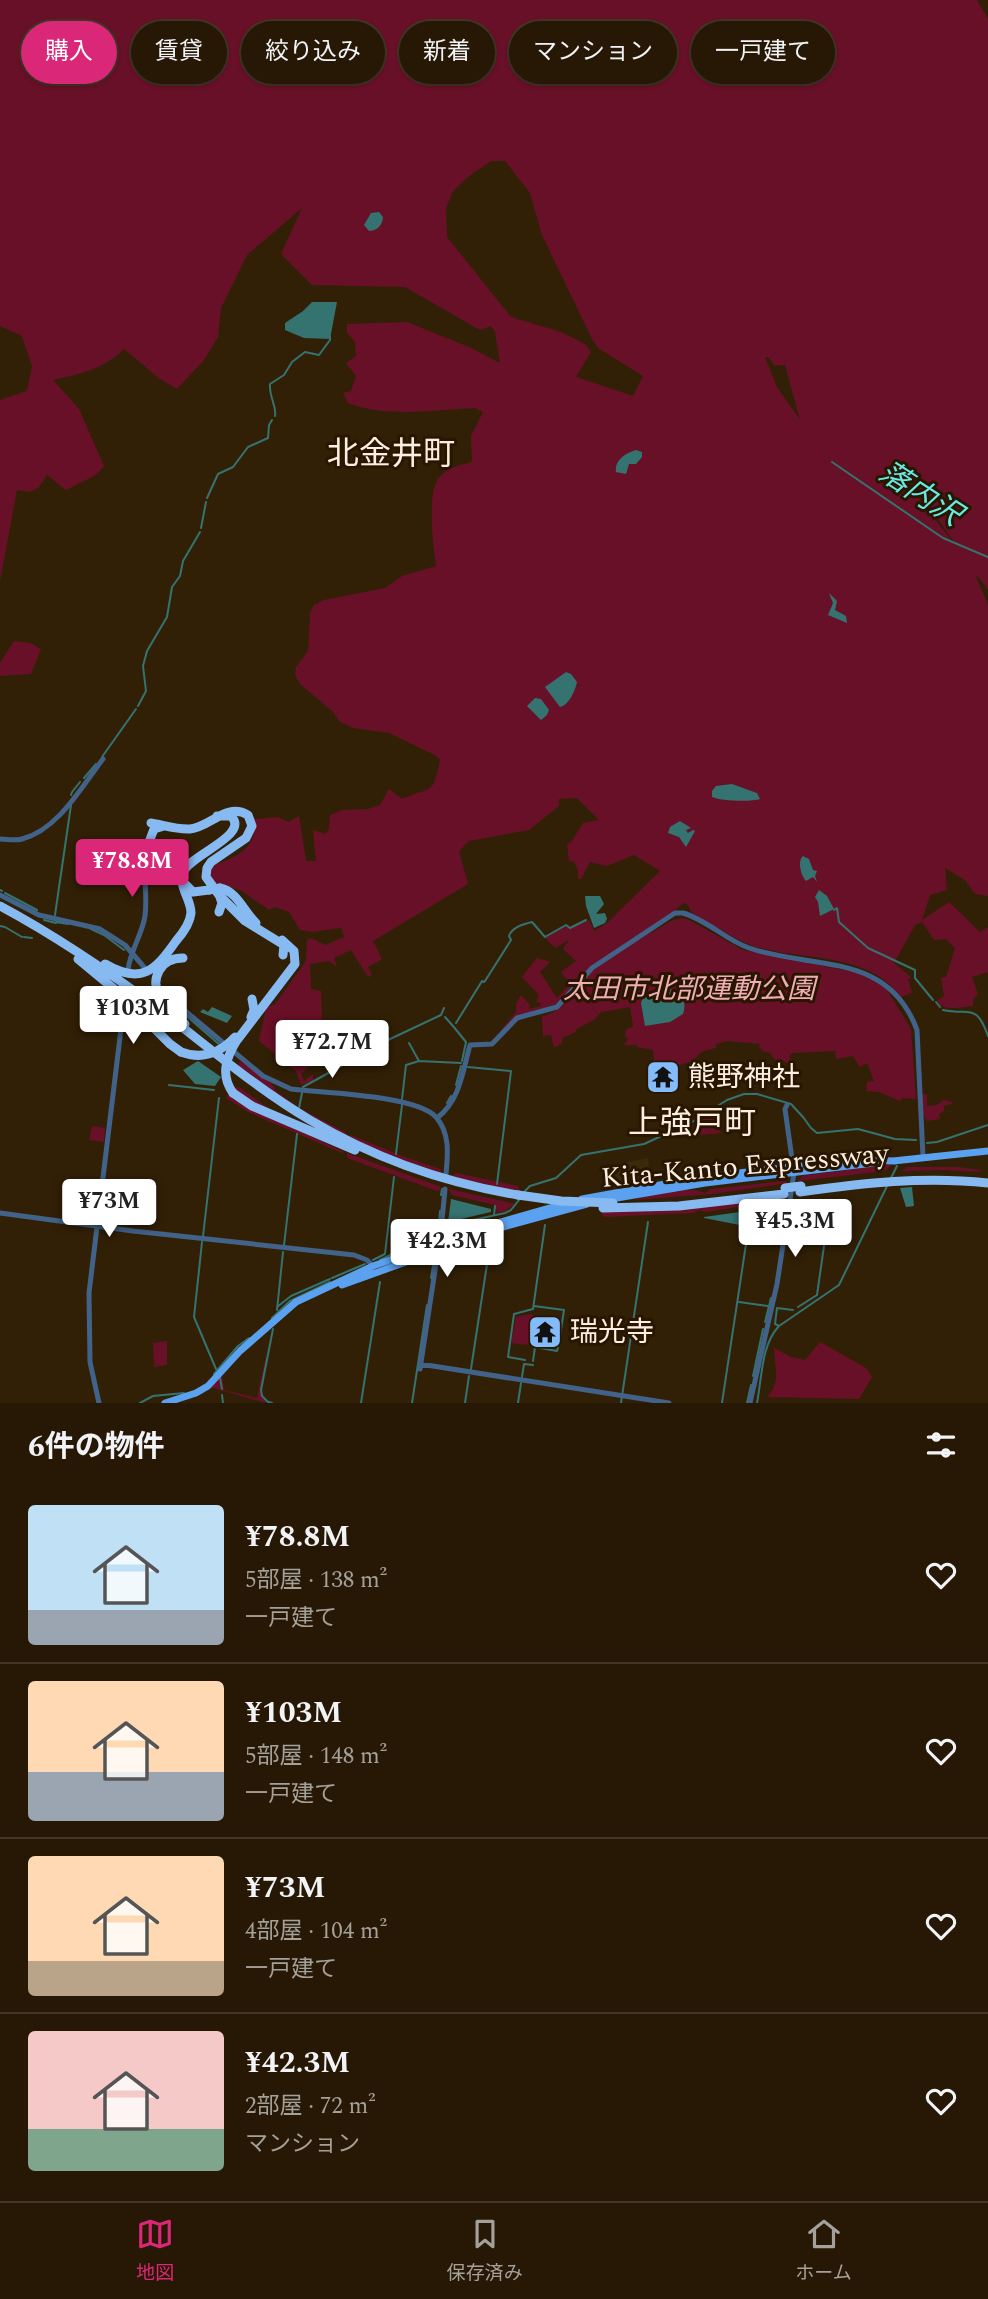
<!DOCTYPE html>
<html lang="ja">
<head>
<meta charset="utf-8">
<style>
  body { margin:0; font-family:Spectral,"Noto Sans JP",serif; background:#322513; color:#f1f3f6; height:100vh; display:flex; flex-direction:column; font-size:26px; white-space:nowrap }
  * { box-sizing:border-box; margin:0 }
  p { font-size:23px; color:#a4a09a }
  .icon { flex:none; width:38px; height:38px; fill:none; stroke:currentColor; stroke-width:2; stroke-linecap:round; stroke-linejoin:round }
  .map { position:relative; height:1403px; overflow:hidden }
  .side { display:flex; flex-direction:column; background:#261804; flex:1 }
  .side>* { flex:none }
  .hud { position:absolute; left:21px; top:21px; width:947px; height:63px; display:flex; gap:14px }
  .price { position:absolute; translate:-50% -60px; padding:0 16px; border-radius:7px; background:#fff; color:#222; font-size:23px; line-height:46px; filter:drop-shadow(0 2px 4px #0008) }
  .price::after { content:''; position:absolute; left:50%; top:42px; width:21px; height:16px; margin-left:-10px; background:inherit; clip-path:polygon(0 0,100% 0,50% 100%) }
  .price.active { background:#db2777; color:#fff }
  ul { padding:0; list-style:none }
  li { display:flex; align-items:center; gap:21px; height:175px; padding:0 28px }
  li+li { border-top:2px solid #423726 }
  li span { display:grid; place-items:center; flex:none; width:196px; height:140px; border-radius:7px; color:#555 }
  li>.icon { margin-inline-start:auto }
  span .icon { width:84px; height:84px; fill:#fffc; stroke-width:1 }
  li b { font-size:30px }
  h2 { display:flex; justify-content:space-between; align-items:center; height:84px; padding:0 28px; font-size:30px }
  .pill { padding:0 24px; border-radius:32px; background:#261804; box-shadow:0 2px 5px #0004,0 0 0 2px #423726; font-size:24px; line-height:63px }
  .pill.active { background:#db2777; color:#fff }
  .tab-bar { display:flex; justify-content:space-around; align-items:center; height:98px; border-top:2px solid #423726; background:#261804; font-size:19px; color:#a4a09a }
  .tab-bar a { display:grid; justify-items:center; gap:4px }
  .tab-bar .active { color:#db2777 }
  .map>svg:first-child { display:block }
</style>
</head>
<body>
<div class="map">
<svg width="988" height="1403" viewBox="0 0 988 1403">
  <rect width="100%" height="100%" fill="#322006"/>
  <path fill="#3d280a" d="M648 1158 651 1181 605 1190 609 1166Z"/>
  <path fill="#681027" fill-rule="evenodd" d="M0 0H977L988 19V590L978 576 976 577 988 605V896L975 894 965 880 945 868 947 890 930 895 922 920 949 902 980 932 988 927V972L972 977 978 994 973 1000V1006C960 1007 947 1012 936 1002L944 996 941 978 946 977 955 948 946 939 934 940 922 922 915 925 894 963 912 978 908 979 912 993 900 997C877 961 825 959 786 953L785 959 854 972 873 980 887 990 911 1029 916 1099 902 1098 900 1101 879 1092 866 1091 867 1082 874 1081 867 1063 860 1067 853 1056 836 1059 835 1051 792 1053 789 1057 792 1060 787 1063 780 1059 775 1060 770 1053 763 1051 759 1047 760 1044 727 1041 716 1044V1048L703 1051 692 1061 668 1069 654 1062 653 1050 637 1047V1045H624L628 1039 625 1036 626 1030 633 1026 630 1007 601 1012 594 1020 576 1029V1032L562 1038V1043L554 1048 551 1035 543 1036 542 1016C562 1014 573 991 586 977 610 954 644 937 673 920L683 918 689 920 743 950 783 958 784 953 755 947 739 940 693 915 687 904 683 903 671 914 593 965 558 1004 524 1014 503 1033 500 1031 516 1012V1004L521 995 530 1005 529 1009 541 1006 540 1003 536 1002 539 995 522 977 537 958 550 962 540 972 557 998 570 984 561 972 576 961 563 949 569 940 555 948 545 938 566 926 570 928 589 920 594 931 607 923 660 871 634 855 607 866 590 862 581 879H578V871L574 862 569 861 567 844 572 841 583 823 599 820 577 798 559 799V806L529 830 469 841 459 851 468 884 373 941 382 959 368 967 372 975 368 977 351 950 334 958 337 967 329 961 310 964 311 989 321 991 322 1019 326 1034 323 1041 343 1059 333 1066 319 1053 321 1049 318 1047 314 1050 315 1060 301 1074 304 1081 313 1074V1081L301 1085 296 1071 259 1041 266 1008 275 1004 304 964 306 959 307 940 311 938 325 945 344 937 341 928 312 932 300 930 289 912 275 907 269 910 240 890 213 883 209 871 212 865C237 858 257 848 255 819L278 817 289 822 299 816 306 861H316L313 830 325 834 329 829 330 815 342 810 368 809 380 805 389 789 402 799C432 786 433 796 440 760L435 755 389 733 353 728 339 721 333 712 300 684 295 675 296 667 308 651 310 613 314 605 324 600 385 588 402 576 436 566C433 546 427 495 438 479 446 467 461 465 472 462L471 436 483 412 475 408C434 410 386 418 348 403L343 393 351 391 356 376 346 363 356 356 355 342 347 333V324L407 322 469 347 500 363 495 332 491 326 480 330 405 287 312 285 281 254 302 208 247 255 221 308 218 337 204 360 177 389 160 379 124 349C104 369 80 374 53 380L79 409 104 466 96 475 66 490 47 475 39 487 30 492 17 490 0 581V400L27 391 32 366 22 336 0 326ZM491 161H505L530 193 542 235 592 339 598 348 643 376 633 396 576 377 591 352 585 344 561 332 511 317 447 237 446 208 453 191 469 176ZM765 357H768L775 366 785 365 800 420 777 387ZM891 463 900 464 956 545H955Z
    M14 641 30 643 41 649 31 674 0 676V663Z
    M240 1061 271 1083 276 1091 299 1108 345 1132 346 1136 285 1101 238 1066Z
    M239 1087 274 1112 242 1103 344 1152 342 1153 250 1113 226 1098 230 1091Z
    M922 1094 927 1095V1106L937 1105 944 1100 954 1103 944 1106V1111L939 1114 940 1119 927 1121 923 1114Z
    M710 1114 721 1133 699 1135 697 1123Z
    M92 1126 105 1128 104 1142 89 1140Z
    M351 1135 402 1156 440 1169 442 1174 369 1147 349 1136Z
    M347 1153 441 1187 440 1190 437 1191 347 1158Z
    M892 1164 885 1171 798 1181 802 1176Z
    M907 1167H958L981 1170 980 1172 942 1170 902 1171Z
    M456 1173 518 1186 520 1193 451 1176Z
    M784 1181 789 1183 712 1194 634 1200C651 1193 689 1185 705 1193L711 1189Z
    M449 1190V1189L515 1204 505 1211 497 1213 495 1205 452 1195Z
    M787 1196 785 1200 706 1212 699 1210 693 1213 605 1217 602 1215V1212Z
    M531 1314 546 1321 544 1327 534 1326 527 1345 511 1343 516 1317Z
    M167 1341V1365L154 1367 153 1343Z
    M820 1342 866 1368 872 1377 859 1399 767 1397C782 1381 774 1368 774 1348L791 1357 805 1360Z
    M267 1350 261 1393 266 1403 210 1387 222 1375 224 1390 257 1398Z"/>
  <path fill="#357371" d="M379 212 383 217C382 226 378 230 369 231L364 225 371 213Z
    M312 302H337L330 339 304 338 285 330V323L303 311Z
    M636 450 642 452V457L636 464H629L626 474 616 472C614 460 626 453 636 450Z
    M829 593 837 601 835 610 846 616 847 623 828 615 833 603Z
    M566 672 571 674 577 682C575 691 569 705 560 707L545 687Z
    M535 698 541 699 549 710 547 715 541 720 527 706Z
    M732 784 757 793 760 799C752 802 719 801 712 797V791L716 786Z
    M680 821 691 828 686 830 688 833 693 830 695 831 686 847 679 837 668 833 670 827Z
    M803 856 809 859 813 870 817 871 815 876 817 882 813 877 806 881C801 876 797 861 803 856Z
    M819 890 827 896 834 909 820 916 818 902 815 897Z
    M585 896H600L604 904 596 914 605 913 607 919 605 923 594 928 586 906Z
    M671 989C683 991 687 1003 683 1014L670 1022 645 1026 641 1003 643 997 655 998Z
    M212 1007 232 1016 227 1023 200 1012 203 1009 208 1012Z
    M198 1061 221 1077 215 1086 195 1084 183 1070Z
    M912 1187 914 1206 906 1207 900 1188Z
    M451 1199 491 1209V1212L448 1222Z
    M747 1211 745 1226 704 1218V1217Z"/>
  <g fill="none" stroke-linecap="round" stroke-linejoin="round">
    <path stroke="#357371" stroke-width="2" d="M275 416C277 406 269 398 270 384L284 375 292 362 305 352 319 355 330 340V336
      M832 462 943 538 988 557
      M207 498 218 474 233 467 248 447 268 438 269 425 272 420
      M201 528 206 502
      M138 706 146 691 143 666 147 651 167 617 172 587 180 576 183 561 200 532
      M102 757 136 709
      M84 778 96 764
      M71 795 72 792 80 782
      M0 890 2 891
      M5 893 37 910
      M834 910 837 908 839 922 868 948 915 970V978L933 1000
      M55 915 71 805
      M44 920 56 923
      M56 922 68 924
      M0 926 5 927 22 937
      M91 929 104 935 124 950
      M24 937 32 938
      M485 981 511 940 509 936C512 927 524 924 532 922L545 937 566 925 570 928 586 920
      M635 991 643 994
      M167 999 221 1046
      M936 1002 940 1007
      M943 1010C970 1016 976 1002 988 1036
      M445 1017 453 1026
      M456 1023 482 981 484 982
      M453 1026 466 1042 462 1061
      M409 1043 419 1061 461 1063
      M468 1067 511 1071 497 1184
      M169 1085 214 1090
      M456 1085 461 1066
      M303 1087 390 1039 441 1015 444 1008
      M402 1099 406 1065 419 1061
      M447 1103 451 1096
      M299 1108 302 1093
      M927 1143 937 1142 988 1125
      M396 1154 402 1105
      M891 1178 897 1166
      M524 1192 530 1186 556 1178 581 1155 644 1144 692 1122 727 1100 744 1094H757L791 1104 803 1117 811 1128 817 1133 858 1129 895 1139 916 1140
      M441 1195 442 1189
      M494 1215 495 1206
      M439 1222 440 1211
      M784 1224 785 1211
      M446 1226 505 1213 511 1210 519 1200
      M203 1236 219 1098
      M202 1242 194 1317 216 1369
      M284 1245 297 1134
      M373 1260 385 1254 394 1177
      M380 1260C400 1252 417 1234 437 1228
      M332 1278 365 1264
      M431 1278 433 1266
      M739 1302 768 1306
      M534 1306 564 1310 559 1342
      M277 1307 291 1296 330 1279
      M798 1307 817 1295 830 1204
      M277 1310 283 1252
      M272 1318 290 1301 330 1282
      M765 1322 771 1298
      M779 1326 775 1324 777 1308 793 1310
      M525 1360 508 1357 514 1314 533 1309 545 1225
      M533 1361 535 1347 557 1351 558 1347
      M471 1369 491 1238
      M214 1374 238 1346 249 1338
      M753 1376 763 1329
      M522 1377 524 1364 533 1365
      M220 1378 222 1389
      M222 1395 223 1403
      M268 1402 262 1396 261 1390 273 1329
      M269 1402 272 1403
      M140 1403 153 1396 184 1393
      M361 1403 380 1282
      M412 1403 427 1305
      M465 1403 469 1376
      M518 1403 521 1383
      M621 1403 648 1222
      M722 1403 751 1211
      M747 1403 751 1385
      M757 1403C762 1378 761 1345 779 1326L839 1285 887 1186"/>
    <path stroke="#426389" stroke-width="5" d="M0 839C7 839 15 841 22 839 58 830 82 786 103 759
      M0 895 39 915 100 929 125 945 144 967
      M128 970C130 951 142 935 145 916 148 894 142 871 146 848
      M165 994 263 1076 291 1089C323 1093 416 1095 436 1117 450 1133 448 1154 446 1174
      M437 1118C460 1101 463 1070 470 1045L492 1044 517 1018 557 1007 592 968 675 913H683C707 920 726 940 749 948 813 970 888 951 917 1030L923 1157
      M0 1213 133 1231 354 1255 367 1260 373 1266
      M420 1364 669 1403
      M420 1369 441 1231 445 1189
      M99 1403 90 1362 89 1293 124 1004
      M750 1403 777 1284 794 1173 785 1109 787 1105"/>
    <path stroke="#5aa1ef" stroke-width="7" d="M893 1161 988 1151
      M582 1199 704 1177 852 1160 896 1161
      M605 1200 705 1183 874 1163
      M342 1285 503 1227 587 1204
      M165 1403 196 1393 208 1386 240 1351 296 1302 373 1266 490 1225 567 1203"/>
    <path stroke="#88baf2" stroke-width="9" d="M151 823C163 825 178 830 190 829 211 827 226 802 248 815L252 826 246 838 211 862 207 868 206 877 219 895 245 921 284 945 283 955
      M146 850 154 829 164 826
      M184 883 193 892 209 890
      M220 888C237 891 244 912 256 923
      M0 906C56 936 109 972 160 1010 210 1048 256 1088 310 1120 374 1158 445 1183 518 1195
      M219 912 222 903 220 897
      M183 958C173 958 164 961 159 971 147 993 171 1010 185 1024
      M78 959 119 993 170 1044 181 1052
      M105 964C141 985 155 971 176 941 183 933 190 924 191 913 191 898 177 886 184 871 192 854 250 835 231 816H217
      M251 1017 254 1010 252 999
      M238 1039 295 964 294 951 282 940
      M233 1093 252 1106 355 1150
      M800 1192C863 1183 924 1176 988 1183
      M603 1208 679 1206 784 1194"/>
    <path stroke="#88baf2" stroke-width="9" d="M209 890 220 888
      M181 1052C202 1060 220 1053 235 1037
      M233 1093C220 1075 226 1058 237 1040
      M785 1188 801 1186
      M518 1195 561 1201 613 1203"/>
  </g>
  <defs>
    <g id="temple-square" transform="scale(1.75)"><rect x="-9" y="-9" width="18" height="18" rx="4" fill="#84bcfb" stroke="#281600"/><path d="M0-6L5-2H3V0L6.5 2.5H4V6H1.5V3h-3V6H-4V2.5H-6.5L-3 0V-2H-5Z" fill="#111"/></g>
  </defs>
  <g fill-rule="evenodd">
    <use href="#temple-square" x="663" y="1077"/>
    <use href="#temple-square" x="545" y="1332"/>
  </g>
  <g text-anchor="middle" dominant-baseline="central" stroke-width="6" stroke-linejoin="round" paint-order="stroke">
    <g font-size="28" font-style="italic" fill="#efaeb5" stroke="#281600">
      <text x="689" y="989">太田市北部運動公園</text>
    </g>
    <g font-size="28" fill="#fcefe1" stroke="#281600" text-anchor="start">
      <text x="688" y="1077">熊野神社</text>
      <text x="570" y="1332">瑞光寺</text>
    </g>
    <g font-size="28" fill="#fcefe1" stroke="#281600">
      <text transform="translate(745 1166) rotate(-5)">Kita-Kanto Expressway</text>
    </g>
    <g font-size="30" font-style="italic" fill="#67e9e4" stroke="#281600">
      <text transform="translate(920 494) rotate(33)">落内沢</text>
    </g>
    <g font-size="32" fill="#fcefe1" stroke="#281600">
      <text x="391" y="454">北金井町</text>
      <text x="692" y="1123">上強戸町</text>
    </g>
  </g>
</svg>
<b class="price active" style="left:132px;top:899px">¥78.8M</b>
<b class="price" style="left:133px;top:1046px">¥103M</b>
<b class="price" style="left:332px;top:1080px">¥72.7M</b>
<b class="price" style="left:109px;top:1239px">¥73M</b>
<b class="price" style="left:795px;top:1259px">¥45.3M</b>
<b class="price" style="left:447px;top:1279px">¥42.3M</b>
<div class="hud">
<a class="pill active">購入</a>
<a class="pill">賃貸</a>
<a class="pill">絞り込み</a>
<a class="pill">新着</a>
<a class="pill">マンション</a>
<a class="pill">一戸建て</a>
</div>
</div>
<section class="side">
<h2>6件の物件<svg class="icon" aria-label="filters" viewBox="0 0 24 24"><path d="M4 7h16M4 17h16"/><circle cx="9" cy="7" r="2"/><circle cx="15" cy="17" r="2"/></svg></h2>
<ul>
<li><span style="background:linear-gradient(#bfe0f5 75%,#9aa5b1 0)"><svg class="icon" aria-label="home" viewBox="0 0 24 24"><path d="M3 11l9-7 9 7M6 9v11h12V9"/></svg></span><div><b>¥78.8M</b><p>5部屋 · 138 m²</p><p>一戸建て</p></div><svg class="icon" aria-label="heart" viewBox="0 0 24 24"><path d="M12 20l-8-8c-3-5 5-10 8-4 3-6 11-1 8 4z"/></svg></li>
<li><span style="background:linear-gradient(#ffd9b3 65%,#9aa5b1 0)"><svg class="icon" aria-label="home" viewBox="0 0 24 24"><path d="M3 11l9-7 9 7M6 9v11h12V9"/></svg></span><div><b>¥103M</b><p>5部屋 · 148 m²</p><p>一戸建て</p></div><svg class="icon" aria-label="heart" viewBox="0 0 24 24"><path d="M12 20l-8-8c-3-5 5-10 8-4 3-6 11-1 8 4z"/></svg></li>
<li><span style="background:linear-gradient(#ffd9b3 75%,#b9a48a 0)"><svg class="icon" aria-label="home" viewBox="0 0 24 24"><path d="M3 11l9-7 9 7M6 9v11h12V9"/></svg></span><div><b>¥73M</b><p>4部屋 · 104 m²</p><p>一戸建て</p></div><svg class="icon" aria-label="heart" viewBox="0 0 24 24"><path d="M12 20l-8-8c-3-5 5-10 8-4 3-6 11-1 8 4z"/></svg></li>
<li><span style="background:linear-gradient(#f6c9c9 70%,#7fa58c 0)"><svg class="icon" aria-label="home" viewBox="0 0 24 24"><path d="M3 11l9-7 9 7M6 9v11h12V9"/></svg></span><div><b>¥42.3M</b><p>2部屋 · 72 m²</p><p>マンション</p></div><svg class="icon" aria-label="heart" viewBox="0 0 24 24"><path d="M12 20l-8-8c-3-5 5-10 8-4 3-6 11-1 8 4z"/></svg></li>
</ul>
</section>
<nav class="tab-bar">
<a class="active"><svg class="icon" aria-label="map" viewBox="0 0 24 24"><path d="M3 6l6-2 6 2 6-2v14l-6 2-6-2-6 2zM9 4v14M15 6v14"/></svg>地図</a>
<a><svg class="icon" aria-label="saved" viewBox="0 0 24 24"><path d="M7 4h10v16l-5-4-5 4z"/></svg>保存済み</a>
<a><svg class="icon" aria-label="home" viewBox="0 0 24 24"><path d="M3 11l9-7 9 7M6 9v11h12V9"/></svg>ホーム</a>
</nav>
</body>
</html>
